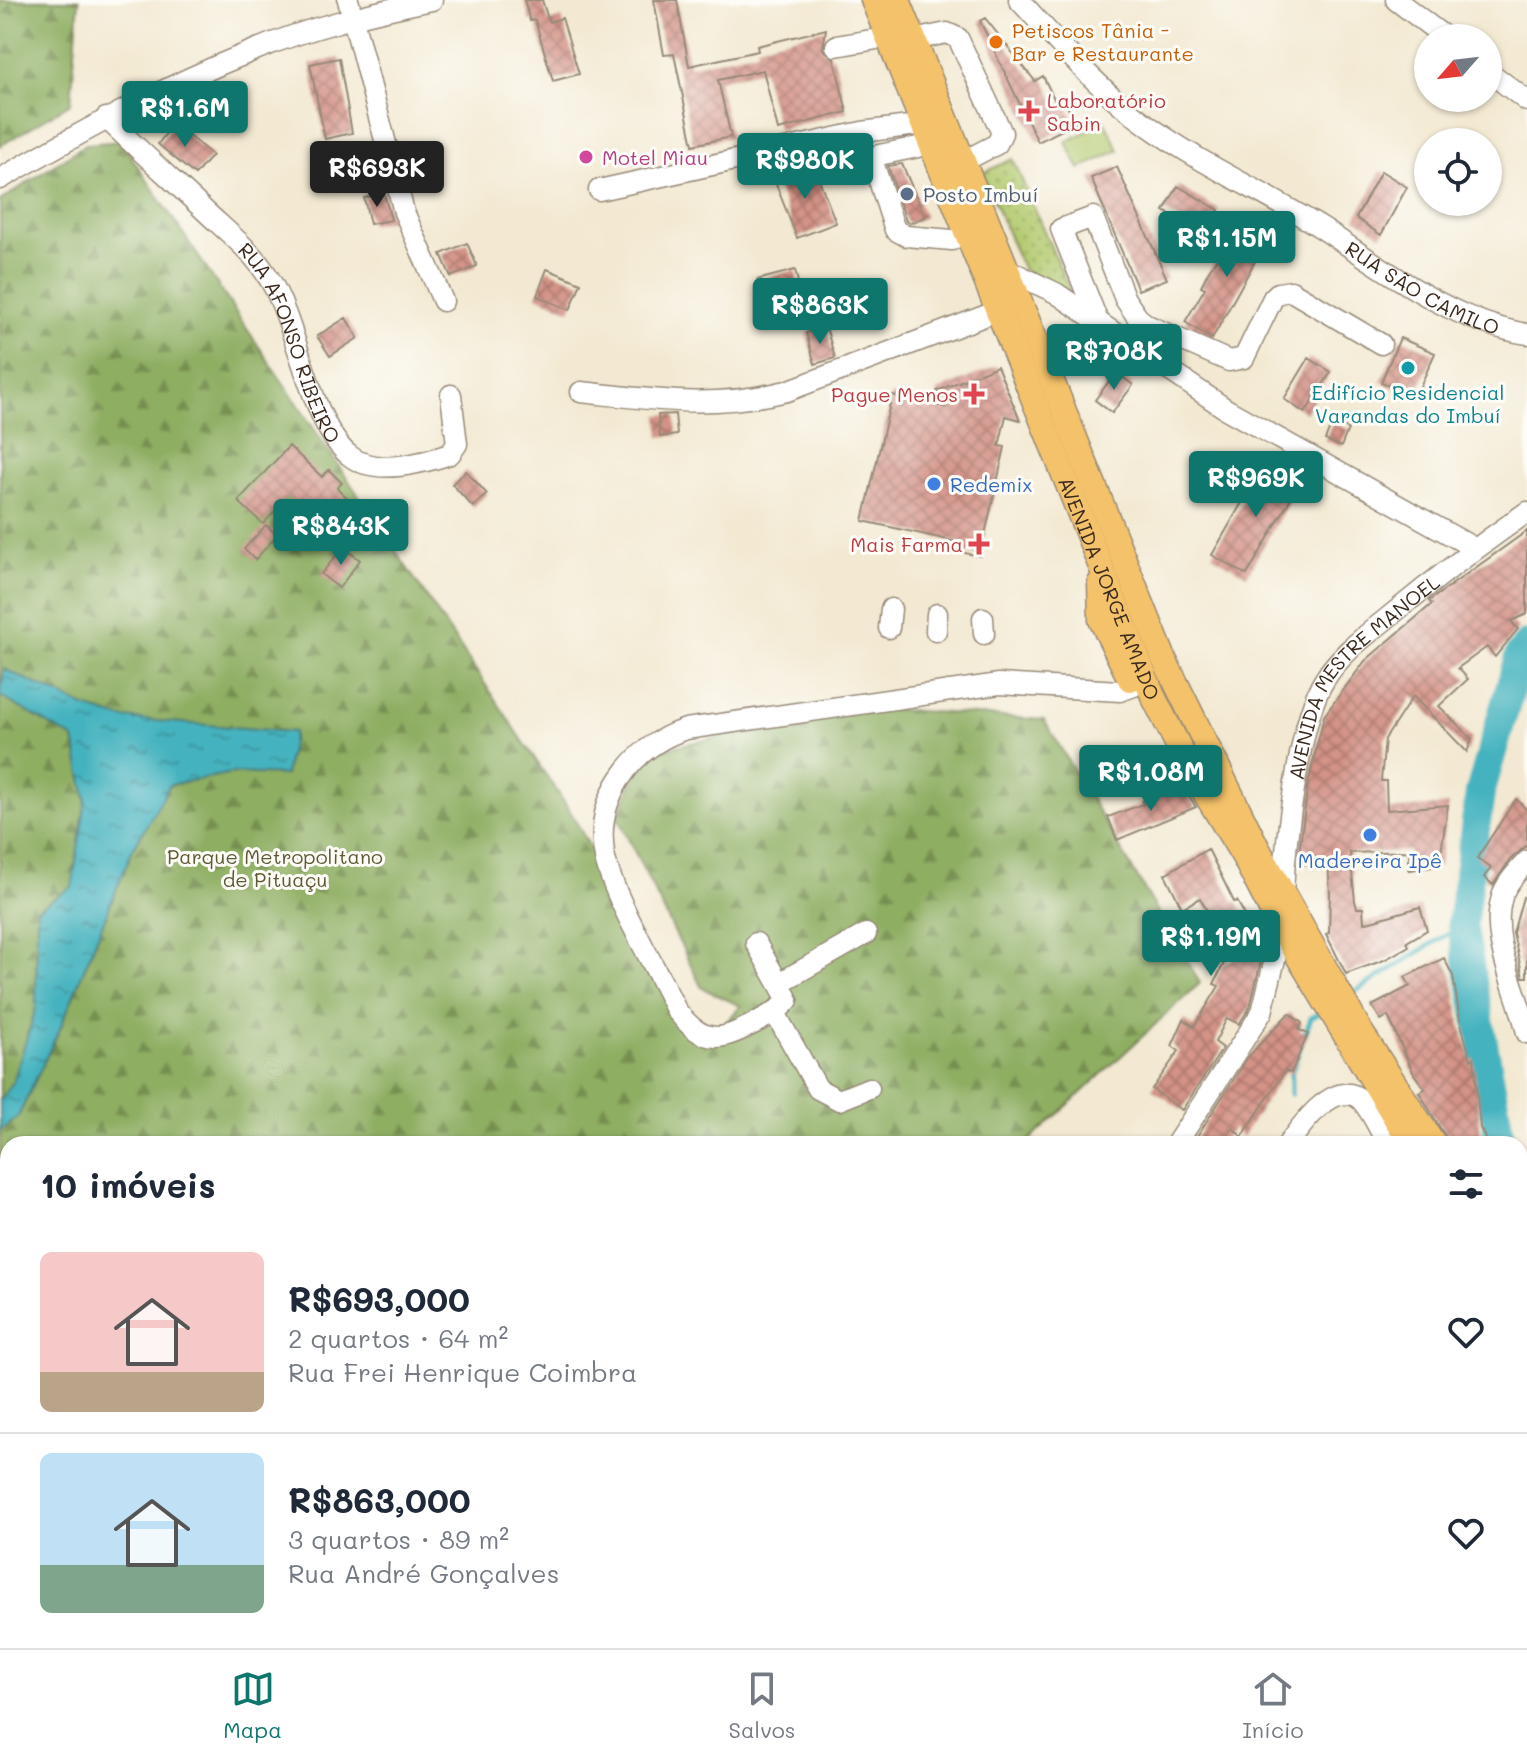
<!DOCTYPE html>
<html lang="pt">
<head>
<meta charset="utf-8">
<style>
  body { margin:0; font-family:Mali,sans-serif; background:#f2f2f3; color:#1f2937; height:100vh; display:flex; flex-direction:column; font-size:30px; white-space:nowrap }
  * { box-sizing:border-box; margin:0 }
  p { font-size:26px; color:#747a83 }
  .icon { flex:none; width:44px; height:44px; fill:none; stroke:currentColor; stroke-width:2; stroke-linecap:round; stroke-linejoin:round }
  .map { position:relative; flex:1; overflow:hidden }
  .drawer { position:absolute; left:0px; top:1136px; width:1528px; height:512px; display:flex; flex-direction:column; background:#fff; border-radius:24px 24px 0 0; box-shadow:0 2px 6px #0004 }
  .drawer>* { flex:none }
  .needle { width:52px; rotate:242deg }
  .buttons { position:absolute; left:1414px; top:24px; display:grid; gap:16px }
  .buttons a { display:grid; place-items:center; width:88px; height:88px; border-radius:50%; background:#fff; box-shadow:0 2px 6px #0004; font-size:40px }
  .price { position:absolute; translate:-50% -68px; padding:0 18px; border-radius:8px; background:#0f766e; color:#fff; font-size:26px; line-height:52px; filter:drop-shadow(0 2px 4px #0008) }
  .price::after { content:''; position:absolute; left:50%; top:48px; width:24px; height:18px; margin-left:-12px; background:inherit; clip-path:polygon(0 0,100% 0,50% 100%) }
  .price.on { background:#222; color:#fff }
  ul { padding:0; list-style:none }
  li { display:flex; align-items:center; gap:24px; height:200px; padding:0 40px }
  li+li { border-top:2px solid #e0e1e3 }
  li span { display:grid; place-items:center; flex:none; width:224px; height:160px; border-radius:12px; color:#555 }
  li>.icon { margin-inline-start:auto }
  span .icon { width:96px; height:96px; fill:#fffc; stroke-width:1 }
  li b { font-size:34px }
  h2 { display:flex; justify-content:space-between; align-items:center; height:96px; padding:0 40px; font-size:34px }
  .tabs { display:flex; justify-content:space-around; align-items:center; height:112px; border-top:2px solid #e0e1e3; background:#fff; font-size:22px; color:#747a83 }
  .tabs a { display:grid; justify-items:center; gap:4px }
  .tabs .on { color:#0f766e }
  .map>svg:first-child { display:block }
</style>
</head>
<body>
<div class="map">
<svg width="1527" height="1648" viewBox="0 0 1527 1648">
  <defs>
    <pattern id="grass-dots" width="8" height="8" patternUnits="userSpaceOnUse" patternTransform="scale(2)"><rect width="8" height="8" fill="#b3ca6f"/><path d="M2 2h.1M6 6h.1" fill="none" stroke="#93a45b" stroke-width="1.8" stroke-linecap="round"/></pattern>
    <pattern id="forest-firs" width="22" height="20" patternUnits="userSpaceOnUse" patternTransform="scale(2)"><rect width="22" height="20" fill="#8eae62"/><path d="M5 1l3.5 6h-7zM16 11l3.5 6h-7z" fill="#758e50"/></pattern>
    <pattern id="water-ripples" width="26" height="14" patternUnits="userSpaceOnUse" patternTransform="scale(2)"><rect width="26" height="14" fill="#45b3bf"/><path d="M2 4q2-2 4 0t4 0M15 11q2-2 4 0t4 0" fill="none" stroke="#3b929b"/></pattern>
    <pattern id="building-cross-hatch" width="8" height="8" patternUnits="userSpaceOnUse" patternTransform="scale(2)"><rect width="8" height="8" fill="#d49387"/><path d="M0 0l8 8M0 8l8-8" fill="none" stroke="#ad786e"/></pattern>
  </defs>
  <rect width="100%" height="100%" fill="#fdfcf7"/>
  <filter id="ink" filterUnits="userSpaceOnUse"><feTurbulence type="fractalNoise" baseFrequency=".0125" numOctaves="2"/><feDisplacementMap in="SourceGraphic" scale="16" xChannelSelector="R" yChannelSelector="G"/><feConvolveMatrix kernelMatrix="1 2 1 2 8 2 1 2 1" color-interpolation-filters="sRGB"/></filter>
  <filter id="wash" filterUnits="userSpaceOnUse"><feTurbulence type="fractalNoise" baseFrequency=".006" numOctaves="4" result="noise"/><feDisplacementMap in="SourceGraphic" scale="32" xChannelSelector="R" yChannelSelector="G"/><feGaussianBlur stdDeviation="1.8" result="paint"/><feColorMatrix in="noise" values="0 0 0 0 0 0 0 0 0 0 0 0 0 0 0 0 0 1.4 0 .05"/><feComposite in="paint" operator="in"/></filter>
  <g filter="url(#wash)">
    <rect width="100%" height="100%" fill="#f3e9d2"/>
    <path fill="url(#grass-dots)" stroke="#777a46" stroke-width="2" d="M1013 159 1072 296 1023 270 982 173Z"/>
    <path fill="url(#forest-firs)" stroke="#646c40" stroke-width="2" d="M0 0H79L71 103 0 146Z
      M121 141 570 811 680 1011 720 1029 741 1006 702 988 617 816 647 752 865 707 1044 720 1200 983 1026 1144H8V1640H492L486 1646 0 1648V201L86 144Z"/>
    <path fill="#b3ca6f" stroke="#777a46" stroke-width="2" d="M1105 122 1119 150 1080 169 1066 142Z"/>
    <path fill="url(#water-ripples)" stroke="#406e6e" stroke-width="2" d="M4 669 85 707 121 718 294 732 285 775 232 773 170 785 132 851 62 1024 18 1117 0 1131V1101L13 1082 36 1008 37 909 72 887 86 799 74 739 0 696Z"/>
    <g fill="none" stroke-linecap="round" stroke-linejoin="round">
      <path stroke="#45b3bf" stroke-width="5" d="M1350 995 1462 925
        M1291 1094V1073L1311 1018 1324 1010"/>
      <path stroke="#45b3bf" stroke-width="30" d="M1501 1144 1462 925 1480 793 1520 654 1527 645
        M1520 1174 1527 1198"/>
    </g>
    <g id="blocks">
      <path fill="url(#building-cross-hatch)" d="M524 0H542L549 22 562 18 579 74 553 81 535 20 530 21Z
        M654 0H677L689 66 758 51 757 46 826 29 823 49 834 58 847 112 778 130 763 70 718 80 731 137 693 145 674 54 664 55Z
        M985 18 1035 81 1043 76 1057 105 1065 102 1076 123 1038 142 980 21Z
        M339 58 352 133 325 139 310 64Z
        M174 123 212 155 195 175 158 144Z
        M813 164 836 223 797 238 774 179Z
        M902 164 925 217 910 223 906 221 888 166Z
        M1117 167 1167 279 1138 290 1091 178Z
        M1381 171 1407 187 1381 235 1356 218Z
        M1178 186 1219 210 1205 235 1164 211Z
        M384 193 391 220 370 224 364 198Z
        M1246 219 1271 232 1212 339 1185 322 1205 288 1201 286 1208 272 1222 251 1227 254Z
        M467 243 477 266 451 277 441 254Z
        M547 269 581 283 570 310 537 296Z
        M795 270 802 298 764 308 757 280Z
        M346 318 358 338 330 356 317 336Z
        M826 327 835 358 815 364 806 333Z
        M1400 338 1435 353 1415 398 1381 382Z
        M1309 358 1331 372 1305 413 1284 399Z
        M997 366 1020 420 1006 416 999 446 1005 447 980 556 960 552 962 543 863 521 892 395 945 407 937 391Z
        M1116 372 1133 385 1112 413 1095 400Z
        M675 414 677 435 660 437 658 415Z
        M1332 423 1348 429 1341 447 1325 440Z
        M289 446 322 477 329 470 342 483 337 488 358 508 333 535 287 498 263 524 238 501Z
        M1264 464 1300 482 1247 575 1212 555Z
        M466 471 487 494 473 507 452 484Z
        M266 525 277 535 255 560 244 549Z
        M1527 531V614L1511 621 1518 629 1495 657 1487 647 1458 668 1468 679 1439 706 1472 739 1467 752 1413 696 1385 739 1381 781H1386L1387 810 1448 805 1439 866 1409 870V851L1350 853 1355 901 1357 908H1363L1364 923 1420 907 1427 930 1407 942 1409 946 1384 960 1346 974 1326 934 1329 933 1330 892 1328 864 1301 863 1299 853 1308 784 1324 716 1365 661 1432 604 1429 601Z
        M343 547 360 560 339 588 321 574Z
        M1184 788 1196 807 1117 840 1108 817 1143 804 1142 801Z
        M1516 799 1527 810V845L1510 860 1493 885 1484 877 1491 868 1477 858Z
        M1208 849 1234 902 1237 901 1263 947 1262 957 1250 1007 1239 1024 1227 1018 1215 1042 1223 1048 1182 1110 1152 1089 1179 1051 1172 1046 1184 1019 1194 1027 1219 986 1214 984 1224 963 1234 959 1200 898 1182 908 1165 874Z
        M1523 897 1527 898V977H1523L1513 933Z
        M1444 958 1453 976 1460 1020 1471 1060 1474 1058 1480 1128 1488 1144 1449 1143 1419 1092 1425 1089 1414 1074 1388 1016 1381 1020 1372 1006 1410 986 1405 977Z
        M1289 1013 1302 1023 1299 1030 1308 1034 1291 1073 1285 1071 1242 1137 1233 1128 1221 1144H1192L1248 1057Z"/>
    </g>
  </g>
  <g filter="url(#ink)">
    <use href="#blocks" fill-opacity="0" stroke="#978a78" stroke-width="2"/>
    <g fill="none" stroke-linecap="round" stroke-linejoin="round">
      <g stroke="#978a78" stroke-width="23">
        <g id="minor">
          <path d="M348 0 404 212 443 301"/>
          <path id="s1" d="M1019 0C1060 44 1100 92 1150 127 1204 166 1266 193 1323 229 1386 270 1452 322 1527 334"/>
          <path d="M1396 0 1446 38"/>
          <path d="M913 40 947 33 958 38 1002 133 997 144 962 162"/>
          <path d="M836 46 877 39"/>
          <path d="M1488 71 1527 101"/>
          <path id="s2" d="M106 118C138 149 171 179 204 210 227 232 254 252 270 280 298 326 311 426 350 456 375 476 423 463 450 454L457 444 451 395"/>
          <path d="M918 147 879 155 873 162 895 230 906 236 952 240"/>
          <path d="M0 179C81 132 163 87 250 52 309 27 370 13 432 0"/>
          <path d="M599 190 862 132 925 124"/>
          <path d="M1006 269 1056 293 1226 409 1474 548"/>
          <path d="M1099 324 1061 229 1093 217 1125 299 1138 318 1147 325 1229 361 1244 358 1273 298 1278 293 1291 291 1381 344"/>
          <path d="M581 392C657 400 712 409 787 391L1000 310"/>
          <path d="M983 618 984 634"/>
          <path d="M889 628 891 609"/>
          <path d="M936 631 937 614"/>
          <path d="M1527 861C1518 871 1505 884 1502 897 1489 940 1518 991 1527 1033"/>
          <path id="s3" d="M1283 893C1285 844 1299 718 1325 679 1341 653 1368 634 1391 615 1435 579 1480 545 1527 512"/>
          <path d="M756 943 788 1000C780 1012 732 1037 717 1037 698 1037 687 1023 676 1010 657 969 614 899 605 858 593 799 631 747 686 729L999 684 1120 691 1134 686"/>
          <path d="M781 982 866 934"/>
          <path d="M775 1013 818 1089 839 1100 869 1088"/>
          <path d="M1176 1144 1262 1012 1275 959 1278 923"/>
          <path d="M1288 1144C1300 1127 1336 1076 1361 1100 1372 1112 1380 1130 1387 1144"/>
          <path d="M1520 1280 1527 1269"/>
          <path d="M1520 1569 1527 1578"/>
          <path d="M696 1648 703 1640"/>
          <path d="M845 1648 849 1640"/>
          <path d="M883 1648 886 1640"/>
          <path d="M982 1648 990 1640"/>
        </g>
      </g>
      <g stroke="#978a78" stroke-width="27">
        <g id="major">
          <path id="s4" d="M873 0 1153 696 1188 765 1244 857 1278 923 1411 1144"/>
          <path d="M898 0 1165 661 1258 849 1361 1032 1434 1144"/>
          <path d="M1100 583 1101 620 1130 679"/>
          <path d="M1520 1238 1527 1242"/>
          <path d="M1520 1310 1527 1322"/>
        </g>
      </g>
      <use href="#minor" stroke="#fff" stroke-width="20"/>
      <use href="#major" stroke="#f4c26a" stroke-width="24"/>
    </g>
  </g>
  <circle fill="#e8710a" stroke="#fdfcf7" stroke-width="3" cx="996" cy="42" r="8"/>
  <g fill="#e0444e" stroke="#fdfcf7" stroke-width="3">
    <path d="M1025 99h8v8h8v8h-8v8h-8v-8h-8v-8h8z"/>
    <path d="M970 382h8v8h8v8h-8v8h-8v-8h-8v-8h8z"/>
    <path d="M975 532h8v8h8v8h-8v8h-8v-8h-8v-8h8z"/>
  </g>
  <circle fill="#d1479c" stroke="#fdfcf7" stroke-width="3" cx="586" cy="157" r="8"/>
  <circle fill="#5c6f8a" stroke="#fdfcf7" stroke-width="3" cx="907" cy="194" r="8"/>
  <circle fill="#0f9aa8" stroke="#fdfcf7" stroke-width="3" cx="1408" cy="368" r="8"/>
  <g fill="#3f7fe0" stroke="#fdfcf7" stroke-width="3">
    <circle cx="934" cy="484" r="8"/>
    <circle cx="1370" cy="835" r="8"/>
  </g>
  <g text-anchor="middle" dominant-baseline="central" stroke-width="6" stroke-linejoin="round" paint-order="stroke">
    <g font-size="20" fill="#c56008" stroke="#fdfcf7" text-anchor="start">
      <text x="1012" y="30">Petiscos Tânia -<tspan x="1012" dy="23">Bar e Restaurante</tspan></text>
    </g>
    <g font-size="20" fill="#be3a42" stroke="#fdfcf7" text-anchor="end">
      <text x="1047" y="100" text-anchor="start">Laboratório<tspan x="1047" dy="23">Sabin</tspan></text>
      <text x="958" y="394">Pague Menos</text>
      <text x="963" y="544">Mais Farma</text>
    </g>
    <g font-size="20" fill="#b23c85" stroke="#fdfcf7" text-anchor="start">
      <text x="602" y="157">Motel Miau</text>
    </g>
    <g font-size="20" fill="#4e5e75" stroke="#fdfcf7" text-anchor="start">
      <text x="923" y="194">Posto Imbuí</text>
    </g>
    <g font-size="20" fill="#3b2a1e" stroke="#fdfcf7">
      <text stroke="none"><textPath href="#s1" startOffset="500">RUA SÃO CAMILO</textPath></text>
      <text stroke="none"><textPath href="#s2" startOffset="296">RUA AFONSO RIBEIRO</textPath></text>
      <text stroke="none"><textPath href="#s4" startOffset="634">AVENIDA JORGE AMADO</textPath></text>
      <text stroke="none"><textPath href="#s3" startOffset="242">AVENIDA MESTRE MANOEL</textPath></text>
    </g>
    <g font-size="20" fill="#0d838f" stroke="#fdfcf7">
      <text x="1408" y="392">Edifício Residencial<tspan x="1408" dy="23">Varandas do Imbuí</tspan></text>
    </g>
    <g font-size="20" fill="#366cbe" stroke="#fdfcf7" text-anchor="start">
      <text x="950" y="484">Redemix</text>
      <text x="1370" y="860" text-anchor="middle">Madereira Ipê</text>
    </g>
    <g font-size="20" fill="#5f5a36" stroke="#fdfcf7">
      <text x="275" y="856">Parque Metropolitano<tspan x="275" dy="23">de Pituaçu</tspan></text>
    </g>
  </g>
</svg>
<div class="buttons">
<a><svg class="needle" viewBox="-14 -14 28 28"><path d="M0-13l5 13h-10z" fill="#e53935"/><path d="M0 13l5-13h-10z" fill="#747a83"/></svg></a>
<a><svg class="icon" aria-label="locate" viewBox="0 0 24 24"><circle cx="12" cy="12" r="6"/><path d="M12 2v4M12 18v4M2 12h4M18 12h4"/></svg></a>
</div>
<b class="price" style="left:185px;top:149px">R$1.6M</b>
<b class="price" style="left:805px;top:201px">R$980K</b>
<b class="price on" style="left:377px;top:209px">R$693K</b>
<b class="price" style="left:1227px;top:279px">R$1.15M</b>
<b class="price" style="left:820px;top:346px">R$863K</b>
<b class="price" style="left:1114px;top:392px">R$708K</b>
<b class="price" style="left:1256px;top:519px">R$969K</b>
<b class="price" style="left:341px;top:567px">R$843K</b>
<b class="price" style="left:1151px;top:813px">R$1.08M</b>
<b class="price" style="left:1211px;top:978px">R$1.19M</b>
<section class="drawer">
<h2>10 imóveis<svg class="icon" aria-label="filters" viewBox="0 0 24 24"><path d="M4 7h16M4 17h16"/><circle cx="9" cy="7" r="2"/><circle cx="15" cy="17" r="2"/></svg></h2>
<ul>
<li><span style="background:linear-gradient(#f6c9c9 75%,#b9a48a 0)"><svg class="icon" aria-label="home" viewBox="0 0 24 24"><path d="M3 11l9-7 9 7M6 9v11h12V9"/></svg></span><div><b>R$693,000</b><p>2 quartos · 64 m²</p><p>Rua Frei Henrique Coimbra</p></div><svg class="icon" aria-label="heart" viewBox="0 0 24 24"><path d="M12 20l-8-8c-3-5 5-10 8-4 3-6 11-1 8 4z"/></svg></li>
<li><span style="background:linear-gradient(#bfe0f5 70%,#7fa58c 0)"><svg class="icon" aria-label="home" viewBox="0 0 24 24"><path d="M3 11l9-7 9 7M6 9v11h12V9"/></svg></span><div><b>R$863,000</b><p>3 quartos · 89 m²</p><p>Rua André Gonçalves</p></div><svg class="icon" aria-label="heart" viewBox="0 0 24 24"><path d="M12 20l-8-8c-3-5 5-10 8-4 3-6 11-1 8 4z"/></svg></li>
</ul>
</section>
</div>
<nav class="tabs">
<a class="on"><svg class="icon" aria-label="map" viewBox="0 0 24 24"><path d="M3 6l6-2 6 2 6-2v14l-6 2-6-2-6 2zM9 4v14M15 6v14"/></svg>Mapa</a>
<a><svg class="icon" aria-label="saved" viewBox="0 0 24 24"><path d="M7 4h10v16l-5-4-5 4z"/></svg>Salvos</a>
<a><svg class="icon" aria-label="home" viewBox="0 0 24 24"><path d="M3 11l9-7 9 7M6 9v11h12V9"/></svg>Início</a>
</nav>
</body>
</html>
